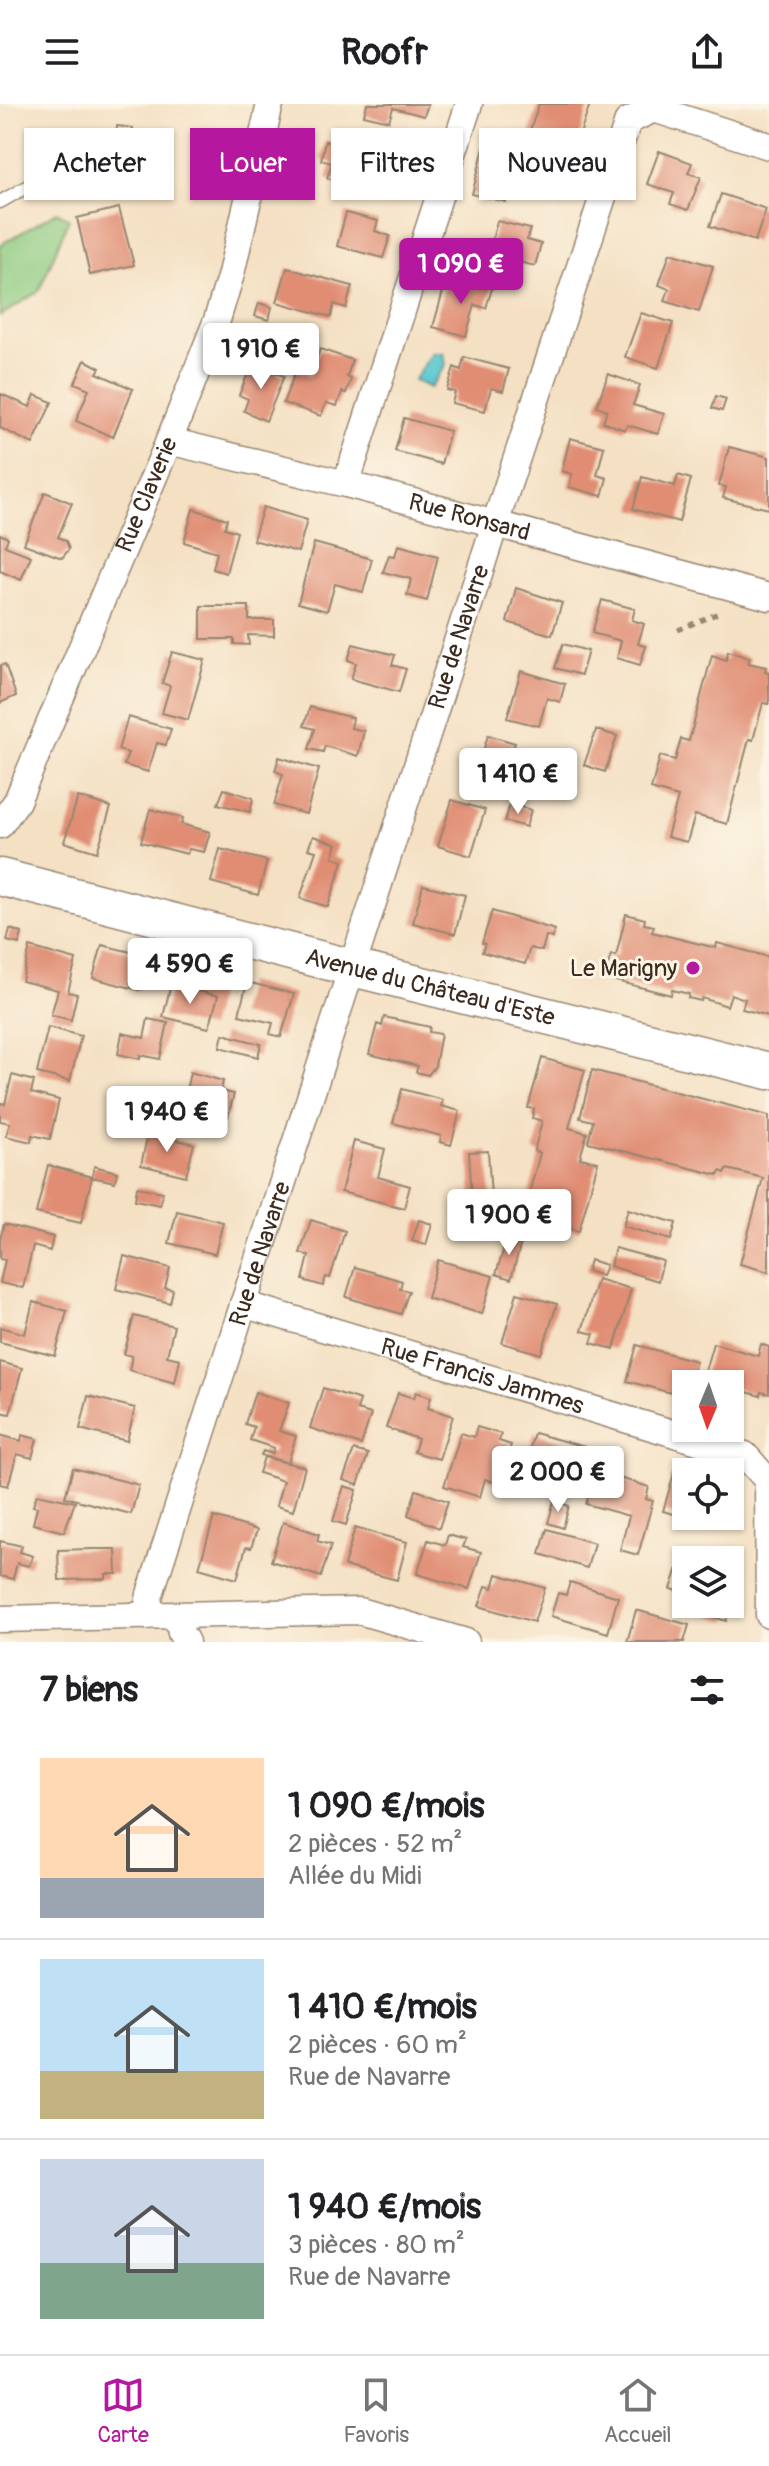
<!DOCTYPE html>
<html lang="fr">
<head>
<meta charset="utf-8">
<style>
  body { margin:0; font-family:Pangolin,sans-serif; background:#f6f6f6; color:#202124; height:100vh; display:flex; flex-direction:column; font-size:30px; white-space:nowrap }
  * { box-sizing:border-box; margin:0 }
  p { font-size:26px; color:#757577 }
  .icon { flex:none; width:44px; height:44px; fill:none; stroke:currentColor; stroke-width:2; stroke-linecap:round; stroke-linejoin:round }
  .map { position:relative; height:1538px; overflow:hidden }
  .panel { display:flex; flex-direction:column; background:#fff; flex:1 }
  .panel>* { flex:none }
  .banner { position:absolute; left:24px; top:24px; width:722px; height:72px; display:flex; gap:16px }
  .needle { width:52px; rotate:182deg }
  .tools { position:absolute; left:672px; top:1266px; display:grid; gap:16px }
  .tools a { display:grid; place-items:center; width:72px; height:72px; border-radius:0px; background:#fff; box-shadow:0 2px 6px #0004; font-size:40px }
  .price { position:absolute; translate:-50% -68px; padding:0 18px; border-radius:8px; background:#fff; color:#222; font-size:26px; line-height:52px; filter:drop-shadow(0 2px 4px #0008) }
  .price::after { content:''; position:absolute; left:50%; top:48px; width:24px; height:18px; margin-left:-12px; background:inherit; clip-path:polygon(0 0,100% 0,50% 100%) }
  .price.on { background:#b5179e; color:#fff }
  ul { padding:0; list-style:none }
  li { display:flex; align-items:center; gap:24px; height:200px; padding:0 40px }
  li+li { border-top:2px solid #e0e0e0 }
  li span { display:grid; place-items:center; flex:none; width:224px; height:160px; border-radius:0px; color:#555 }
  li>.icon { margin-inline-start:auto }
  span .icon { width:96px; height:96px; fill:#fffc; stroke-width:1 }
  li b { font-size:34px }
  h2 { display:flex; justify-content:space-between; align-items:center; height:96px; padding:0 40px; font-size:34px }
  .chip { padding:0 28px; border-radius:0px; background:#fff; box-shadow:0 2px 6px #0004; font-size:28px; line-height:72px }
  .chip.on { background:#b5179e; color:#fff }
  header { display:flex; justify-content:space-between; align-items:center; height:104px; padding:0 40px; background:#fff; font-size:36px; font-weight:700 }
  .menu { display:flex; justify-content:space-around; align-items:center; height:112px; border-top:2px solid #e0e0e0; background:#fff; font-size:22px; color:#757577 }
  .menu a { display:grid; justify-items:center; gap:4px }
  .menu .on { color:#b5179e }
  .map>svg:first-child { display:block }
</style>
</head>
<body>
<header><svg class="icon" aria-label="menu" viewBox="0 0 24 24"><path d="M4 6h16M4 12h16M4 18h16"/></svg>Roofr<svg class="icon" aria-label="share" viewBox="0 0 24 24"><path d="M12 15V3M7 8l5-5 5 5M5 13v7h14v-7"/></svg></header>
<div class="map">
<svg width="769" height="1538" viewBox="0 0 769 1538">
  <rect width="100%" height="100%" fill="#fcf5e5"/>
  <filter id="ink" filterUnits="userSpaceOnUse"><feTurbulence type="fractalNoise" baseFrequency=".0125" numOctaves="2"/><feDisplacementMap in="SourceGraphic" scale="16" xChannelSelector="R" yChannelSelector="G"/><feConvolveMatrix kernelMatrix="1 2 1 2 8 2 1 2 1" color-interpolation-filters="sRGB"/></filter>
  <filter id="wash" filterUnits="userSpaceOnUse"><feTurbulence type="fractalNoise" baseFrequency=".006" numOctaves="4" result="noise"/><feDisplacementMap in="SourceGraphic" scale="32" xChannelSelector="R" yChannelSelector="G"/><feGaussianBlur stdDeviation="1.8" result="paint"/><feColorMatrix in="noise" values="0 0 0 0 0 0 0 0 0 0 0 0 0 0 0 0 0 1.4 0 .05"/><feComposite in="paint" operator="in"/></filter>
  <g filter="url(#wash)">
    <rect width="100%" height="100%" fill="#f4e0c3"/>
    <path fill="#8dca80" stroke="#647a4f" stroke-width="2" d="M57 108 69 115 39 187 0 212V141Z"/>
    <path fill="#5bc7d2" stroke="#4b7878" stroke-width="2" d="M432 249H443L446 260 430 284 414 276Z"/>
    <g id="blocks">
      <path fill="#e08d73" d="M367 0H428L424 12 393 4 389 17 364 11Z
        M539 0H590L576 42 557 36 554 49 525 41Z
        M117 22 133 24V28L170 33 167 57 163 56 162 69 112 64Z
        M325 37 383 54 374 87 327 74 332 59 321 56Z
        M484 44 518 53 506 98 472 90Z
        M659 47 692 59 688 69 701 73 688 106 670 100 674 89 647 80Z
        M554 49 572 54 567 70 549 65Z
        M721 90 766 105 755 137 710 122Z
        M119 104 134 161 90 171 77 114Z
        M346 109 378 117 375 127 390 132 383 154 337 142Z
        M497 117 530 125 527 136 541 140 535 162 507 155 505 165 486 160Z
        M670 149 713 162 699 208 665 197 669 185 659 181Z
        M287 164 352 182 346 204 334 200 331 213 277 198Z
        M478 174 494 178 486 204 475 201 466 232 433 223 446 177 475 185Z
        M259 199 272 203 269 216 255 212Z
        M641 209 673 219 658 264 625 253Z
        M320 245 352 256 347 273 351 275 346 289 342 288 337 302 326 299 321 312 283 299 296 266 311 271Z
        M464 253 509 265 503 287 491 284 485 307 452 299 455 288 447 286 454 263 461 266Z
        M85 256 100 264 97 269 133 285 113 333 76 317 89 285 75 279Z
        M252 260 284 272 266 317 244 307 248 295 239 291Z
        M608 270 640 281 633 301 664 310 658 330 627 321 625 326 603 318 607 306 597 302Z
        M1 290 30 303 35 291 52 298 33 340 0 324Z
        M716 292 726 295 722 307 712 304Z
        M404 314 450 327 441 360 395 347Z
        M570 334 604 343 597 371 607 374 602 392 569 383 572 370 562 367Z
        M729 343 769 353V405L723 394 726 383 719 382Z
        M678 371 691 375 679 418 633 405 642 373 675 382Z
        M45 388 72 399 58 433 66 437 69 445 62 454 24 440Z
        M263 403 307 416 298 448 253 436Z
        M193 405 227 415 225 424 237 428 226 469 213 465 217 448 184 438Z
        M0 430 8 434 5 442 31 452 21 476 0 467Z
        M314 439 372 455 363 488 335 480 327 507 298 499Z
        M398 441 438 452 427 497 407 491 411 475 383 468 389 451 395 452Z
        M516 484 562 499 552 531 507 518Z
        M602 496 635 505 632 516 644 520 638 540 646 542 640 561 617 554 621 537 592 529Z
        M201 502H249V516H274V532L248 531 249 541 234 540V535H201Z
        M353 540 395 551 392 561 406 565 399 588 351 575 356 559 348 556Z
        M563 540 588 547 581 571 555 564Z
        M728 547 750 554 748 559 766 563 765 567 769 568V600L763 599 753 636 749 635 727 720 695 711 687 738 667 733 678 693 651 685 660 652 675 656 681 635 689 637 712 551 726 556Z
        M172 548 205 556 188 616 162 609 170 582 162 579Z
        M5 560 16 592 0 599V562Z
        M521 567 565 580 560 598 547 594 539 622 507 614Z
        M310 603 353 614 351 624 364 627 358 652 325 642 323 648 309 645 315 625 304 622Z
        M128 613 171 625 166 641 157 639 148 668 124 661 128 649 118 646Z
        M596 626 617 632 605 668 584 661Z
        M488 631 515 639 510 655 515 656 507 686 474 677Z
        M279 653 319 665 306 710 274 701 283 670 275 667Z
        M224 685 253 694 250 708 218 700Z
        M78 693 111 703 97 748 64 738Z
        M452 696 485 706 471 752 438 742Z
        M510 700 531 706 526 723 505 717Z
        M150 705 183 714 181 720 210 728 204 748 189 745 187 750 141 738Z
        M313 732 337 740 333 753 343 757 328 803 300 794 316 747 308 745Z
        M220 745 267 757 258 791 211 778Z
        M423 781 465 791 455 830 413 819Z
        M492 807 555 826 552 834 546 832 542 847 530 844 525 860 482 848 485 840 482 839Z
        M626 810 645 815 644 820 654 822 652 828 716 844 717 839 769 853V912L742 905 745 895 731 890 727 902 702 894 701 897 688 894 689 890 672 886 671 891 604 874 611 851 616 852Z
        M10 825 22 829 19 840 7 837Z
        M102 841 135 849 133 859 145 862 139 886 93 874Z
        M30 843 76 856 68 888 77 890 71 916 51 911 58 886 22 877Z
        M247 878 294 890 281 933 270 930 273 919 239 911Z
        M171 880 218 892 209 924 163 913Z
        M384 913 430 923 429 928 441 930 435 962 428 971 416 968 418 962 369 950 377 920 382 922Z
        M148 915 168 919 160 955 140 951V955L118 950 122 929 144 934Z
        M48 923 81 932 70 977 37 969Z
        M223 930 261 940 258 953 220 943Z
        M542 954 585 966 569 1024 587 1029 580 1054 598 1058 579 1127 523 1112 540 1049 534 1047 542 1017 532 1014 534 1005 528 1004Z
        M592 966 769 1012V1168L740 1160 763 1074 727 1065 725 1069 720 1067 718 1071 588 1038 593 1017 580 1014Z
        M190 968 223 977 221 987 234 990 228 1013 183 1001Z
        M12 971 34 977 31 989 59 996 50 1035 32 1031 31 1038 6 1032 10 1019 0 1017V1003L1 999 5 1000Z
        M402 985 443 996 441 1002 460 1007 451 1041 440 1038 441 1032 393 1019Z
        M130 1001 152 1007 148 1023 128 1016Z
        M148 1029 194 1040 186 1072 141 1061Z
        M354 1037 385 1045 378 1073 410 1082 404 1104 341 1088Z
        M488 1047 492 1108 473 1109 469 1048Z
        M48 1061 92 1073 81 1119 36 1109Z
        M94 1062 117 1068 115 1078 92 1073Z
        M137 1083 163 1088 160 1101 135 1096Z
        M628 1105 676 1119 671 1136 623 1122Z
        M177 1107 223 1118 215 1150 169 1139Z
        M311 1116 345 1127 330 1174 326 1173 323 1182 303 1176 309 1152 300 1149Z
        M419 1116 432 1120 426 1141 412 1137Z
        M4 1120 53 1133 50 1147 33 1142 23 1184 0 1179 5 1156 0 1155V1135Z
        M508 1131 522 1135 511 1175 496 1170Z
        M615 1144 663 1157 658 1177 610 1162Z
        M124 1152 170 1164 165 1184 173 1186 170 1199 116 1185Z
        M438 1156 493 1172 482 1210 427 1194Z
        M590 1156 606 1161 602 1172 587 1167Z
        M355 1163 402 1177 400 1185 409 1187 401 1210 346 1193Z
        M597 1175 631 1185 614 1245 591 1239 594 1230 582 1227Z
        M517 1189 557 1200 541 1250 502 1239Z
        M33 1198 67 1207 55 1252 0 1238V1223L25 1230Z
        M134 1212 174 1222 167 1252 180 1255 175 1279 129 1266 132 1252 124 1250Z
        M713 1239 758 1252 761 1240 769 1243V1290L761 1288 760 1292 730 1283V1280L703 1274Z
        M637 1241 696 1257 689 1280H686V1293L627 1277Z
        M0 1258 22 1264 10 1310 0 1308Z
        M323 1284 360 1296 357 1306 371 1310 361 1341 310 1324Z
        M255 1288 289 1299 279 1327 296 1332 288 1359 305 1363 293 1407 276 1402 283 1377 259 1369 264 1353 288 1359 261 1351 263 1347 272 1350 274 1344 250 1336 254 1323 245 1320Z
        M416 1288 431 1293 428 1304 453 1312 439 1355 414 1348 418 1335 386 1324 398 1289 414 1294Z
        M88 1292 135 1304 127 1337 80 1325Z
        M477 1323 501 1330 499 1337 511 1341 499 1380 485 1375 480 1393 444 1382 461 1329 474 1333Z
        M534 1329 585 1343 574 1381 524 1367Z
        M0 1331 21 1337 22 1331 37 1335 32 1354 17 1350 8 1382 0 1380Z
        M354 1346 368 1350 358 1381 343 1376Z
        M73 1364 139 1381 131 1410 65 1393Z
        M602 1364 613 1367 616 1373 649 1383 646 1395 653 1397 638 1451 620 1446 629 1412 586 1400 596 1368Z
        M675 1366 686 1369V1412H715L712 1421 663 1407Z
        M344 1382 357 1386 346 1421 333 1417Z
        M416 1386 448 1397 439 1424 408 1411Z
        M37 1390 75 1398 64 1428 33 1420 37 1403 33 1402Z
        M554 1397 569 1402 563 1424 548 1419Z
        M214 1413 257 1426 251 1444 246 1443 237 1475 199 1464Z
        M283 1418 319 1430 317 1437 331 1441 321 1473 271 1457Z
        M355 1424 407 1438 397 1476 344 1462Z
        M547 1425 594 1439 587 1464 540 1450Z
        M448 1431 466 1436 463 1443 481 1448 469 1485 417 1470 428 1436 445 1441Z
        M0 1437 22 1442 20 1448 33 1452 29 1462 17 1459 13 1475 0 1472Z
        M92 1445H116L117 1470H106V1475L59 1476 58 1446Z
        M683 1449 702 1455 686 1456V1489L671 1485Z
        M497 1470 545 1484 534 1518 479 1502 486 1482 493 1484Z
        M570 1478 618 1493 608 1529 551 1512 558 1489 566 1491Z
        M707 1500H731L726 1517 704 1510Z
        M636 1506 689 1521 684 1538H627Z"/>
    </g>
  </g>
  <g filter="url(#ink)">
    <use href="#blocks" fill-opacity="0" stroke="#988570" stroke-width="2"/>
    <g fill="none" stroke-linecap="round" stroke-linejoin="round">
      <g stroke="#988570" stroke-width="15">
        <path id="lane" d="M0 98 42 74"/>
      </g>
      <g stroke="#988570" stroke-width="29">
        <g id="street">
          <path id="s1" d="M169 337 346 380 769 493"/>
          <path d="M346 380 469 0"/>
          <path id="s2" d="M0 721 17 697 169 337 217 216 231 170 270 0"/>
          <path id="s3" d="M243 1200 745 1351 768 1377 769 1511"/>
          <path d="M178 1511 181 1529 186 1538"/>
          <path id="s4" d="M146 1512 150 1490 495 420 628 17 654 5 769 42"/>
          <path d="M0 1515 359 1507 466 1538"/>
        </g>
      </g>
      <g stroke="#988570" stroke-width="39">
        <g id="secondary">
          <path id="s5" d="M0 773 353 864 769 967"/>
        </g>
      </g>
      <path stroke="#988570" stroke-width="5" stroke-dasharray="6 6" stroke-linecap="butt" d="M678 526 721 508"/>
      <use href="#lane" stroke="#fff" stroke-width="12"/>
      <use href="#street" stroke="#fff" stroke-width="26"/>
      <use href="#secondary" stroke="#fff" stroke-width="36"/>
    </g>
  </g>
  <circle fill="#b5179e" stroke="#fcf5e5" stroke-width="3" cx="693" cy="864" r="8"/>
  <g text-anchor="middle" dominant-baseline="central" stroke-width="6" stroke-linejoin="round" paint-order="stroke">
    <g font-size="24" fill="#3b2a1e" stroke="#fcf5e5">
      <text stroke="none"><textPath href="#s2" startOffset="362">Rue Claverie</textPath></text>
      <text stroke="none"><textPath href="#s1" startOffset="310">Rue Ronsard</textPath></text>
      <text stroke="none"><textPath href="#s4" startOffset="1028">Rue de Navarre</textPath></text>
      <text stroke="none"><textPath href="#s5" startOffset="444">Avenue du Château d'Este</textPath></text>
      <text stroke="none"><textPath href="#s4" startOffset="380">Rue de Navarre</textPath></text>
      <text stroke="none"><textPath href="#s3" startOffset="250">Rue Francis Jammes</textPath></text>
    </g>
    <g font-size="24" fill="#3b2a1e" stroke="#fcf5e5" text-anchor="end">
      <text x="677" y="864">Le Marigny</text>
    </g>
  </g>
</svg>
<div class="tools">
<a><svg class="needle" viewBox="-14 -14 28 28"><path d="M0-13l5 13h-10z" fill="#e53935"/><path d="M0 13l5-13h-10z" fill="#757577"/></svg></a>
<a><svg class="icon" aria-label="locate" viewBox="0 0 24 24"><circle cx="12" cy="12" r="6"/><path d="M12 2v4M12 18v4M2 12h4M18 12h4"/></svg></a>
<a><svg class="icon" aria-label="layers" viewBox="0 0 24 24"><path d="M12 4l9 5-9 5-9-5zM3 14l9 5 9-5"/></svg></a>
</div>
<b class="price on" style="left:461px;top:202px">1 090 €</b>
<b class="price" style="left:261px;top:287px">1 910 €</b>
<b class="price" style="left:518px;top:712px">1 410 €</b>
<b class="price" style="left:190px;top:902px">4 590 €</b>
<b class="price" style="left:167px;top:1050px">1 940 €</b>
<b class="price" style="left:509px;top:1153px">1 900 €</b>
<b class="price" style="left:558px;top:1410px">2 000 €</b>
<div class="banner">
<a class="chip">Acheter</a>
<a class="chip on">Louer</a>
<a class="chip">Filtres</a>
<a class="chip">Nouveau</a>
</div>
</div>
<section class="panel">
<h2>7 biens<svg class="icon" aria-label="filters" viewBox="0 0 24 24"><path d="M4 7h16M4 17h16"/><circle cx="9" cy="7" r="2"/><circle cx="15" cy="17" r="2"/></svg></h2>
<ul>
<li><span style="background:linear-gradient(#ffd9b3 75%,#9aa5b1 0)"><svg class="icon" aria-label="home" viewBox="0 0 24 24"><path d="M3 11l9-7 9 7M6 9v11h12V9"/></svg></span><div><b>1 090 €/mois</b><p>2 pièces · 52 m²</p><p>Allée du Midi</p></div></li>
<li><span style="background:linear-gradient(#bfe0f5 70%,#c2b280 0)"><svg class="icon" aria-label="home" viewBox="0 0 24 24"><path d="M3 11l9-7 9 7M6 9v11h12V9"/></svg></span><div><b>1 410 €/mois</b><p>2 pièces · 60 m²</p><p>Rue de Navarre</p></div></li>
<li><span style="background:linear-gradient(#c9d6e8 65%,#7fa58c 0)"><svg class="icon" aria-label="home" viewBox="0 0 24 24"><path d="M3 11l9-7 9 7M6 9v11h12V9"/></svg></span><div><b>1 940 €/mois</b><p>3 pièces · 80 m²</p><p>Rue de Navarre</p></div></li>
</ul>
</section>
<nav class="menu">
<a class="on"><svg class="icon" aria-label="map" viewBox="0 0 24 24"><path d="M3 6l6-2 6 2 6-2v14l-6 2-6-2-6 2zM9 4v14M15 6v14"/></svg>Carte</a>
<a><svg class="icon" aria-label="saved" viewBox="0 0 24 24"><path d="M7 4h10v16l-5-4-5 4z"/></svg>Favoris</a>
<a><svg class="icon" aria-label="home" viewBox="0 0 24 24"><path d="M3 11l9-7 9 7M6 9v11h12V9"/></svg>Accueil</a>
</nav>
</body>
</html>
